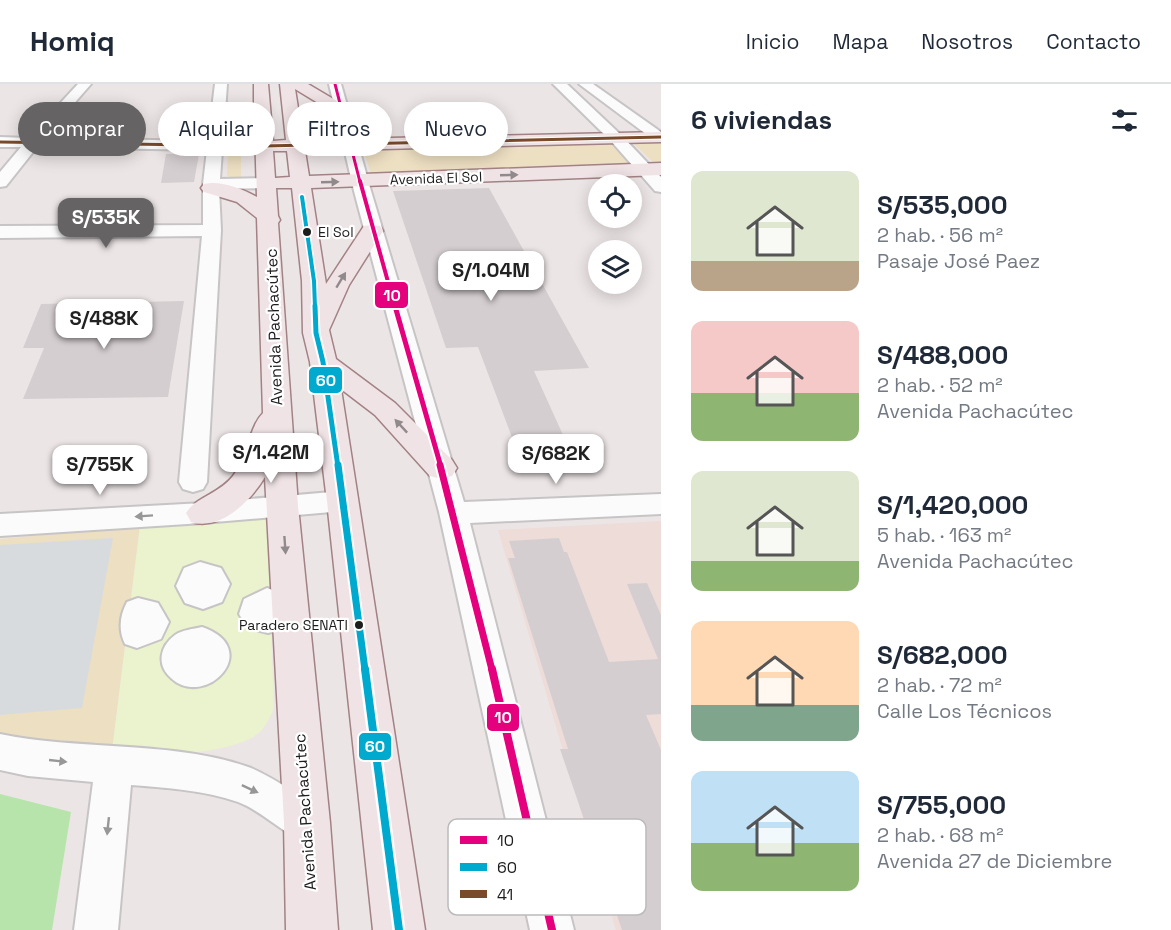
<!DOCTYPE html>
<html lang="es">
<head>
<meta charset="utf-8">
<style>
  body { margin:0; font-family:"Space Grotesk",sans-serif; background:#f6f6f7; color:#1f2937; height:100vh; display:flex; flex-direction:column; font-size:22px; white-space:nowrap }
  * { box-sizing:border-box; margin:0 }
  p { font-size:20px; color:#747a83 }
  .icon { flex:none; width:33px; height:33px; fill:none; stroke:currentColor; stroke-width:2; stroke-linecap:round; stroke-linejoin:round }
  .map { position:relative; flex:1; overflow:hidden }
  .panel { display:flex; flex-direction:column; background:#fff; width:510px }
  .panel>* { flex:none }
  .top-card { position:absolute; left:18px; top:18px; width:552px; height:54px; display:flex; gap:12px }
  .fabs { position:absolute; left:588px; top:90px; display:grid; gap:12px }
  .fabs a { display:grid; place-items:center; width:54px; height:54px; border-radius:50%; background:#fff; box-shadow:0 3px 15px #0003; font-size:30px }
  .price { position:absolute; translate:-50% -51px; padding:0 14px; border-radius:12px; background:#fff; color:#222; font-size:20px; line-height:39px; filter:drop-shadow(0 2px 3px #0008) }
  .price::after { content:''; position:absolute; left:50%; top:36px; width:18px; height:14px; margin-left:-9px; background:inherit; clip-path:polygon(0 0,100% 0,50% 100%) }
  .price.selected { background:#656363; color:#fff }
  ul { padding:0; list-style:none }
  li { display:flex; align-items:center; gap:18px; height:150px; padding:0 30px }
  li span { display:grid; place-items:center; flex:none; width:168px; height:120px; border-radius:12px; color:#555 }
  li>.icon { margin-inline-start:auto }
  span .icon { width:72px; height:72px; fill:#fffc; stroke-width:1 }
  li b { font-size:26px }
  h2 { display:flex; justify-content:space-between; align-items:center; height:72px; padding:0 30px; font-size:26px }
  .tag { padding:0 21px; border-radius:27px; background:#fff; box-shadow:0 3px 15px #0003; font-size:21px; line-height:54px }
  .tag.selected { background:#656363; color:#fff }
  header { display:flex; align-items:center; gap:36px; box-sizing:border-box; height:84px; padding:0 30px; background:#fff; border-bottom:2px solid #e0e1e3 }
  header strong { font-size:28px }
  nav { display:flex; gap:33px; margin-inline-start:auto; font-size:21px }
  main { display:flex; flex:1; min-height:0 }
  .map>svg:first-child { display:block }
</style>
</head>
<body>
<header>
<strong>Homiq</strong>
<nav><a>Inicio</a><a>Mapa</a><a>Nosotros</a><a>Contacto</a></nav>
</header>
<main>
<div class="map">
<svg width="661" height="846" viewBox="0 0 661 846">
  <rect width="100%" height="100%" fill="#ece5e6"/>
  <path fill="#eddcd8" d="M661 437V846H616L498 446Z"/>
  <path fill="#eddfc2" d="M661 55V81L653 78 633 59 637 56Z
    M607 57 616 60 635 79 630 84 372 93 363 65Z
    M238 64 241 65V96L227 92 228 69Z
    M140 442 111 675 0 655V455Z"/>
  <path fill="#eaf2ce" d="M267 433 274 624C271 632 266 642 260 648 234 672 147 671 111 675L140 442Z"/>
  <path fill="#b7e4ab" d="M0 710 71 728 52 846H0Z"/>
  <path fill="#d8dbdd" d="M113 454 82 624 0 631V461Z"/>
  <path fill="#d5ced0" d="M166 70H199L194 98 161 99Z
    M489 104 589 284 534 287 568 362 516 364 478 263 446 264 393 107Z
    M184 217 168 313 23 315 44 264H23L41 220Z
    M559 454 564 468H567L609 578 658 575 627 500 647 499 661 531V630L646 631 661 666V846H622L560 665H568L508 474H515L509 457Z"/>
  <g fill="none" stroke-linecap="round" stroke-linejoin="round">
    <g stroke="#c7c4c5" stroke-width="4">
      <path id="minor" d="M78 0H91L44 54 208 57 215 0H227L223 57H264L272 62 264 67 222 66 220 95 265 94 273 99 265 104 219 105 221 146 207 398 203 405 193 408 183 405 179 398 202 152 0 154V142L203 141V100L207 66 37 63 6 102 0 103V88L21 63H0V53L28 54Z
        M329 0H341L371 107 464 418 661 410V430L470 439 574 846H530L439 428 354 107Z
        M553 0H567L621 51 661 93V108L655 107 611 57Z
        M579 0H593L661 48V57L654 56Z
        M343 407 353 410 357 417 353 424 343 427 203 439 0 452V430L203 419Z
        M200 478 221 484 230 500 222 518 203 525 185 519 176 502 184 484Z
        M267 504 278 508C285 521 286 533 280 546L268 549 248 544 239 530 244 515Z
        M138 514 158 519 169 538 161 555 137 564 125 560C118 546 120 531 127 518Z
        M202 543C265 565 205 626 171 594 156 581 160 562 175 551 182 546 193 545 202 543Z
        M0 650C80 667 174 656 251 684 265 690 278 698 291 706 308 717 319 720 327 739L321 753 307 759C282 749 262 727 238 718 204 706 167 704 131 701L118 846H74L93 698 28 692 0 686Z"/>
    </g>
    <g stroke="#a28285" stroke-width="3">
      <path id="major" d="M254 0H268L273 57 286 56 280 0H308L335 16 350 31 342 36 336 34 323 22 295 5 303 56 661 48V58L305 67 309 92 661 79V91L311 104 326 200 364 142 372 141 380 142 383 147 349 201 329 246 336 275 395 319 452 376 457 384 452 392 441 395 430 392 375 331 341 305 425 846H373L327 417 310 278 303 249 302 197 292 104H276L278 132 280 136 278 139 298 422 330 739 338 846H286L284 739 265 393C250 417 222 447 191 438L186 429C196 413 219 410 233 392 247 374 249 343 263 329L257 134 237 118 204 108 201 104 204 100C221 96 242 105 257 113L255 46C246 55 224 65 211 62L208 58 211 54 238 43 254 27ZM273 67H287L290 93 275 94Z"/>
    </g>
    <use href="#minor" fill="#fcfbfb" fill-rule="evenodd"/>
    <use href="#major" fill="#f0e3e6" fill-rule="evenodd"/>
    <g stroke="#fff" stroke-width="5">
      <path id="bus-1-far4" d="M335 0 360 98"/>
    </g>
    <g stroke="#fff" stroke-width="7">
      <path id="bus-1-far3" d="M360 97 395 223"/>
    </g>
    <g stroke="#fff" stroke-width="9">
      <path id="bus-1-far2" d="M395 222 441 383"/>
    </g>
    <g stroke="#fff" stroke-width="11">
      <path id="bus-1-far1" d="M440 381 492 586"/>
    </g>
    <g stroke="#fff" stroke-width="13">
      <path id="bus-1" d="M492 585 552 846"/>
    </g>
    <g stroke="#fff" stroke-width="7">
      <path id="bus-2-far3" d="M302 113 314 197 315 223"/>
    </g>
    <g stroke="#fff" stroke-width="9">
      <path id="bus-2-far2" d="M315 222 316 249 323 278 338 383"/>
    </g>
    <g stroke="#fff" stroke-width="11">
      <path id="bus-2-far1" d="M338 381 365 586"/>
    </g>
    <g stroke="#fff" stroke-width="13">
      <path id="bus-2" d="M365 585 399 846"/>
    </g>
    <g stroke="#fff" stroke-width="5">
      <path id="bus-3" d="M0 58 264 62 661 53"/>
    </g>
    <use href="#bus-1-far4" stroke="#e5007d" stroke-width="3"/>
    <use href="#bus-1-far3" stroke="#e5007d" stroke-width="4"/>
    <use href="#bus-1-far2" stroke="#e5007d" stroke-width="5"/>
    <use href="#bus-1-far1" stroke="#e5007d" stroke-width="7"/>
    <use href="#bus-1" stroke="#e5007d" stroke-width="8"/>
    <use href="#bus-2-far3" stroke="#00a9ce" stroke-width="4"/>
    <use href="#bus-2-far2" stroke="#00a9ce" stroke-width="5"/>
    <use href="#bus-2-far1" stroke="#00a9ce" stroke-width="7"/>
    <use href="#bus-2" stroke="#00a9ce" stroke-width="8"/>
    <use href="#bus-3" stroke="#7a4b2a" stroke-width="3"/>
  </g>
  <defs><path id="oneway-solid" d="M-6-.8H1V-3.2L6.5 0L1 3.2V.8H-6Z" transform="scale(1.5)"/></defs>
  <g fill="#918a8c">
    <use href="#oneway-solid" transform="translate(509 91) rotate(-2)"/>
    <use href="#oneway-solid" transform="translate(330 98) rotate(-2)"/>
    <use href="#oneway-solid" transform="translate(341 196) rotate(-59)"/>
    <use href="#oneway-solid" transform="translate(401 342) rotate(-133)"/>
    <use href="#oneway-solid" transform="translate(285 461) rotate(86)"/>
  </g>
  <g fill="#989797">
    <use href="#oneway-solid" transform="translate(144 432) rotate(176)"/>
    <use href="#oneway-solid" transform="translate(58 677) rotate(6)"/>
    <use href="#oneway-solid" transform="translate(250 705) rotate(25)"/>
    <use href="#oneway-solid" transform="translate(108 742) rotate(96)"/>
  </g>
  <g fill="#1d1d1d" stroke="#fff" stroke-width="2">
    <circle cx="307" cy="148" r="5"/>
    <circle cx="359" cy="541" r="5"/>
  </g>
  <g text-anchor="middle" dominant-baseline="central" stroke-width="4.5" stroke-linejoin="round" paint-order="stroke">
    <g font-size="14" fill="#1d1d1d" stroke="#fff">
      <text transform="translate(436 94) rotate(-2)">Avenida El Sol</text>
    </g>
    <g font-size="14" fill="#1d1d1d" stroke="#fff" text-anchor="start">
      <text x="318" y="148">El Sol</text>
      <text x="348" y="541" text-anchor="end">Paradero SENATI</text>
    </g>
    <g font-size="16" fill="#1d1d1d" stroke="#fff">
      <text transform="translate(274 243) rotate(-92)">Avenida Pachacútec</text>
      <text transform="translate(305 728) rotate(-94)">Avenida Pachacútec</text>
    </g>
  </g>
  <rect x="448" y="735" width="198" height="96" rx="9" fill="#fff" stroke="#bbb" stroke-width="1.5"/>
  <rect x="460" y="752" width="27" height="8" fill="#e5007d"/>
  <rect x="460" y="779" width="27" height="8" fill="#00a9ce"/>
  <rect x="460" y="806" width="27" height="8" fill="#7a4b2a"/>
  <g font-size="16" fill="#1d1d1d">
    <text x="497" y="762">10</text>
    <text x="497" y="789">60</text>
    <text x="497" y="816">41</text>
  </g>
  <g stroke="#fff" stroke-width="2">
    <rect x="374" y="197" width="35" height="28" rx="6" fill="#e5007d"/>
    <rect x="308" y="282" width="35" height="28" rx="6" fill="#00a9ce"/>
    <rect x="486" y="619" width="34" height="29" rx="6" fill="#e5007d"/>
    <rect x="358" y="648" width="34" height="29" rx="6" fill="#00a9ce"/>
  </g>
  <g font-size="16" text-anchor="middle" font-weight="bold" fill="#fff">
    <text x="392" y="217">10</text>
    <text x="326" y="302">60</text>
    <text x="503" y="639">10</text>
    <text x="375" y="668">60</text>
  </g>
</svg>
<div class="fabs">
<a><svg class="icon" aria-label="locate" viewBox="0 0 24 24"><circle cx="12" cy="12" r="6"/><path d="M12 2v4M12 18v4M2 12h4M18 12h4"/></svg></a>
<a><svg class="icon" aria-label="layers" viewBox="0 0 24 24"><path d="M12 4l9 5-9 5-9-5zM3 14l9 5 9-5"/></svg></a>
</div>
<b class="price selected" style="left:106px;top:165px">S/535K</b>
<b class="price" style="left:491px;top:218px">S/1.04M</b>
<b class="price" style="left:104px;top:266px">S/488K</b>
<b class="price" style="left:271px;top:400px">S/1.42M</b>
<b class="price" style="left:556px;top:401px">S/682K</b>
<b class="price" style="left:100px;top:412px">S/755K</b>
<div class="top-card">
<a class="tag selected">Comprar</a>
<a class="tag">Alquilar</a>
<a class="tag">Filtros</a>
<a class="tag">Nuevo</a>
</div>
</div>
<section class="panel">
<h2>6 viviendas<svg class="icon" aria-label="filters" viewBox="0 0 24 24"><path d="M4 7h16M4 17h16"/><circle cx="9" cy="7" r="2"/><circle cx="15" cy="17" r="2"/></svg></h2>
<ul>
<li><span style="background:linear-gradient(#dfe7d0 75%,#b9a48a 0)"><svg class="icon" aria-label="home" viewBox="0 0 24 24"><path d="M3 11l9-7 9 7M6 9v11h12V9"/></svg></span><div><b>S/535,000</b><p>2 hab. · 56 m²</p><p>Pasaje José Paez</p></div></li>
<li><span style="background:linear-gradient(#f6c9c9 60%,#8fb573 0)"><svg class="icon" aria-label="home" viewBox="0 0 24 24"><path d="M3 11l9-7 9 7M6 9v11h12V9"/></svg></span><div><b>S/488,000</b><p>2 hab. · 52 m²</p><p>Avenida Pachacútec</p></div></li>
<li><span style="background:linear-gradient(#dfe7d0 75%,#8fb573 0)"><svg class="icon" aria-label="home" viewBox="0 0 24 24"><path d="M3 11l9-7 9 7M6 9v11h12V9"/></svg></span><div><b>S/1,420,000</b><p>5 hab. · 163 m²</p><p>Avenida Pachacútec</p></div></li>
<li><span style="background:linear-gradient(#ffd9b3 70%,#7fa58c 0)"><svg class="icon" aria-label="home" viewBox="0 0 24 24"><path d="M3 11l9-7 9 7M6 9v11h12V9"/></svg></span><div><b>S/682,000</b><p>2 hab. · 72 m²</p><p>Calle Los Técnicos</p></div></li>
<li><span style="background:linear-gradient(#bfe0f5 60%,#8fb573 0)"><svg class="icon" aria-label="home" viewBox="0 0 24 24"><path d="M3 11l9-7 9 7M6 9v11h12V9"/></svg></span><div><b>S/755,000</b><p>2 hab. · 68 m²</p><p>Avenida 27 de Diciembre</p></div></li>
</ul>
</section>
</main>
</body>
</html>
